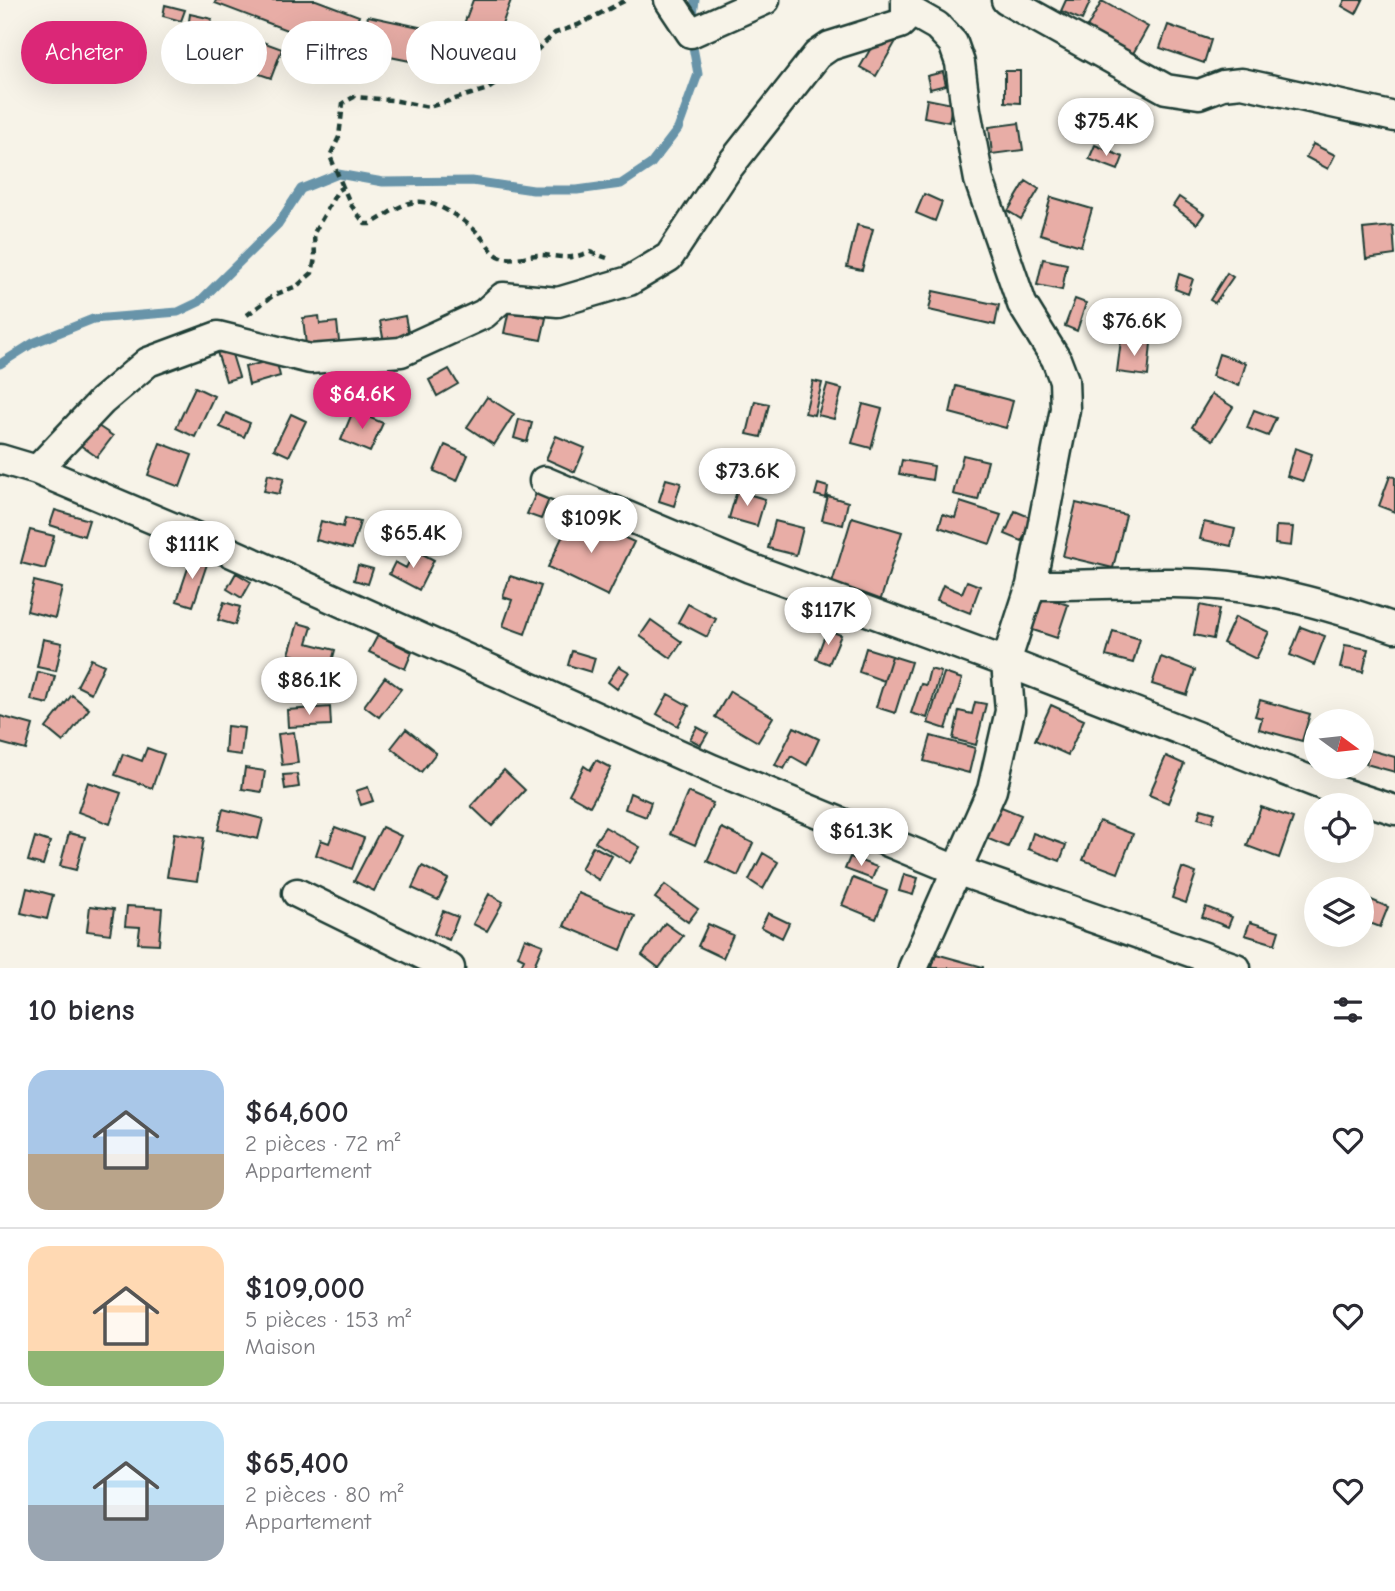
<!DOCTYPE html>
<html lang="fr">
<head>
<meta charset="utf-8">
<style>
  body { margin:0; font-family:"Comic Neue",sans-serif; background:#f7f7f7; color:#2b2b33; height:100vh; display:flex; flex-direction:column; font-size:26px; white-space:nowrap }
  * { box-sizing:border-box; margin:0 }
  p { font-size:23px; color:#7c7c81 }
  .icon { flex:none; width:38px; height:38px; fill:none; stroke:currentColor; stroke-width:2; stroke-linecap:round; stroke-linejoin:round }
  .map { position:relative; height:968px; overflow:hidden }
  .side { display:flex; flex-direction:column; background:#fff; flex:1 }
  .side>* { flex:none }
  .top-card { position:absolute; left:21px; top:21px; width:700px; height:63px; display:flex; gap:14px }
  .needle { width:46px; rotate:105deg }
  .buttons { position:absolute; left:1304px; top:709px; display:grid; gap:14px }
  .buttons a { display:grid; place-items:center; width:70px; height:70px; border-radius:50%; background:#fff; box-shadow:0 7px 28px #0002; font-size:35px }
  .price { position:absolute; translate:-50% -60px; padding:0 16px; border-radius:24px; background:#fff; color:#222; font-size:23px; line-height:46px; filter:drop-shadow(0 2px 4px #0008) }
  .price::after { content:''; position:absolute; left:50%; top:42px; width:21px; height:16px; margin-left:-10px; background:inherit; clip-path:polygon(0 0,100% 0,50% 100%) }
  .price.active { background:#db2777; color:#fff }
  ul { padding:0; list-style:none }
  li { display:flex; align-items:center; gap:21px; height:175px; padding:0 28px }
  li+li { border-top:2px solid #e1e1e2 }
  li span { display:grid; place-items:center; flex:none; width:196px; height:140px; border-radius:21px; color:#555 }
  li>.icon { margin-inline-start:auto }
  span .icon { width:84px; height:84px; fill:#fffc; stroke-width:1 }
  li b { font-size:30px }
  h2 { display:flex; justify-content:space-between; align-items:center; height:84px; padding:0 28px; font-size:30px }
  .chip { padding:0 24px; border-radius:32px; background:#fff; box-shadow:0 7px 28px #0002; font-size:24px; line-height:63px }
  .chip.active { background:#db2777; color:#fff }
  .map>svg:first-child { display:block }
</style>
</head>
<body>
<div class="map">
<svg width="1395" height="968" viewBox="0 0 1395 968">
  <rect width="100%" height="100%" fill="#f7f3e8"/>
  <filter id="ink" filterUnits="userSpaceOnUse"><feTurbulence type="fractalNoise" baseFrequency=".0143" numOctaves="2"/><feDisplacementMap in="SourceGraphic" scale="14" xChannelSelector="R" yChannelSelector="G"/><feConvolveMatrix kernelMatrix="1 2 1 2 8 2 1 2 1" color-interpolation-filters="sRGB"/></filter>
  <g filter="url(#ink)">
    <g fill="none" stroke-linecap="round" stroke-linejoin="round">
      <path stroke="#6894a9" stroke-width="9" d="M692 23 695 0
        M0 364 33 343 93 319 178 312 199 302 278 224 301 189 338 174 383 182 472 181 533 190H577L621 184 651 164 678 129 698 74 691 36"/>
    </g>
    <path fill="#e8ada6" stroke="#1f3d34" stroke-width="2" d="M216 0H316L359 16 345 52 215 3Z
      M473 0H511L495 44 461 32Z
      M1066 0H1091L1082 20 1061 11Z
      M1345 0H1363L1356 14 1342 6Z
      M1102 1 1148 27 1130 59 1084 33Z
      M165 5 185 10 181 21 163 16Z
      M190 14 212 19 209 32 188 28Z
      M368 16 438 31 430 65 360 51Z
      M1168 25 1211 40 1204 63 1160 48Z
      M238 33 282 49 271 78 227 63Z
      M442 33 470 38 464 68 437 62Z
      M879 34 895 43 876 76 860 67Z
      M35 37 64 47 58 65 29 56Z
      M1005 71H1020V103L1005 102Z
      M943 72 946 85 930 89 927 76Z
      M927 99 952 104 949 122 924 117Z
      M1019 123 1023 150 992 154 989 127Z
      M1313 144 1335 155 1328 169 1306 157Z
      M1095 145 1123 157 1118 170 1089 159Z
      M1026 181 1039 189 1021 219 1008 211Z
      M924 194 942 202 935 221 916 213Z
      M1051 197 1092 209 1081 246 1040 234Z
      M1179 197 1204 214 1197 224 1173 206Z
      M857 225 873 229 862 270 847 267Z
      M1393 226 1395 255 1366 259 1363 229Z
      M1043 259 1067 264 1062 290 1037 285Z
      M1227 273 1233 277 1215 303 1210 300Z
      M1179 274 1193 279 1188 294 1175 289Z
      M933 291 999 305 995 325 929 310Z
      M1075 299 1086 303 1077 331 1065 326Z
      M1121 305 1147 307 1145 325 1119 323Z
      M509 310 546 318 541 340 504 333Z
      M319 316 320 324 337 322 340 351 307 354 303 318Z
      M405 316 409 337 384 343 380 321Z
      M1121 340 1151 343 1148 376 1117 372Z
      M230 348 239 377 226 381 217 352Z
      M1219 354 1246 363 1239 386 1212 376Z
      M276 359 280 376 249 385 245 367Z
      M449 369 458 384 437 396 429 380Z
      M813 381 822 383 814 415 805 413Z
      M827 385 842 389 834 419 818 415Z
      M956 386 1013 401 1006 428 950 413Z
      M195 387 214 396 195 437 176 428Z
      M373 393 390 399 385 414 368 409Z
      M1212 394 1233 407 1213 440 1192 427Z
      M487 397 514 414 494 445 467 427Z
      M755 401 769 404 761 437 747 434Z
      M863 404 882 409 871 448 852 443Z
      M1254 410 1276 418 1268 436 1247 428Z
      M353 411 383 423 370 452 341 440Z
      M226 413 250 423 244 437 220 427Z
      M291 414 306 421 289 456 274 449Z
      M519 419 532 423 527 442 514 438Z
      M95 424 113 436 97 457 80 445Z
      M556 436 585 448 575 472 546 459Z
      M160 443 192 455 180 487 148 475Z
      M445 445 468 455 457 481 434 471Z
      M1295 448 1312 454 1303 481 1287 476Z
      M963 455 988 461 978 500 953 494Z
      M902 460 934 466 932 480 899 474Z
      M268 474 284 478 279 494 264 491Z
      M1390 476 1395 477V512L1379 506Z
      M666 479 681 483 674 506 659 501Z
      M818 484 828 487 826 498 815 495Z
      M538 489 551 494 541 519 527 514Z
      M737 491 765 499 757 526 729 518Z
      M828 496 848 502 843 525 822 520Z
      M960 502 1001 515 990 544 939 527 943 514 955 518Z
      M1076 503 1126 515 1113 568 1063 556Z
      M55 510 89 520 84 536 50 525Z
      M1015 511 1032 518 1022 541 1005 534Z
      M573 514 634 542 608 596 548 567Z
      M852 517 902 532 879 605 830 590Z
      M345 518 360 522 352 549 316 540 321 521 343 527Z
      M403 518 434 530 426 549 396 536Z
      M775 521 803 528 796 555 768 548Z
      M1204 522 1235 529 1231 546 1200 539Z
      M1276 526 1293 527 1291 546 1275 544Z
      M30 530 54 536 45 569 21 563Z
      M415 550 434 560 419 590 389 574 395 562 406 568Z
      M192 556 208 561 193 606 177 601Z
      M358 565 373 569 368 584 354 580Z
      M236 573 251 582 242 598 227 589Z
      M510 576 541 586 525 634 503 626 512 600 503 597Z
      M34 581 62 588 55 618 27 611Z
      M967 581 980 586 970 613 937 600 943 585 962 593Z
      M1041 596 1068 605 1057 638 1030 629Z
      M224 602 240 607 235 625 218 620Z
      M688 604 716 619 707 637 678 622Z
      M1200 605 1219 609 1213 639 1194 635Z
      M1235 617 1269 632 1256 659 1223 643Z
      M651 620 682 642 671 658 640 636Z
      M298 623 312 627 307 643 335 650 331 665 289 654Z
      M1301 627 1325 636 1314 665 1290 655Z
      M827 630 841 635 829 664 816 659Z
      M1113 631 1140 639 1133 663 1106 656Z
      M378 635 412 652 405 669 369 652Z
      M43 639 62 643 56 671 37 667Z
      M1345 645 1368 649 1363 672 1340 668Z
      M866 648 892 656 884 681 859 672Z
      M572 651 595 658 591 672 568 665Z
      M892 656 911 662 895 713 876 707Z
      M1161 657 1195 670 1187 695 1152 684Z
      M91 659 104 665 91 693 77 686Z
      M619 666 629 672 617 689 608 682Z
      M297 668 320 675 316 690 292 684Z
      M930 669 941 672 927 718 911 713 921 684 926 685Z
      M38 672 55 676 48 704 31 700Z
      M944 673 962 679 946 729 928 723Z
      M385 677 401 689 379 717 364 706Z
      M730 691 773 717 758 742 715 717Z
      M668 694 689 706 678 726 657 714Z
      M72 695 89 709 63 742 46 728Z
      M1260 700 1310 714 1302 741 1259 729 1262 718 1255 716Z
      M975 702 986 704 976 745 953 739 959 711 972 714Z
      M1051 705 1084 720 1068 755 1035 740Z
      M330 707 331 725 288 727 287 710Z
      M0 716 33 725 26 750 0 743Z
      M227 726 244 728 241 755 225 753Z
      M697 727 708 733 701 745 690 739Z
      M794 727 819 739 807 765 791 756 784 769 775 765Z
      M406 729 436 753 421 772 391 748Z
      M294 732 298 763 282 765 278 734Z
      M931 736 975 748 969 773 924 761Z
      M147 748 164 754 152 788 115 775 123 754 142 761Z
      M1370 750 1395 757V772L1366 764Z
      M1166 756 1184 764 1168 803 1149 795Z
      M596 760 611 768 590 806 569 794 584 766 590 770Z
      M245 768 265 771 262 792 242 789Z
      M504 770 525 790 492 826 471 806Z
      M297 774 299 787 285 789 283 775Z
      M88 782 121 793 110 824 78 812Z
      M368 787 373 801 361 805 356 791Z
      M688 792 713 803 695 845 670 834Z
      M630 793 651 802 646 817 625 809Z
      M999 806 1021 815 1008 847 986 838Z
      M1261 807 1293 818 1279 858 1247 846Z
      M223 809 263 819 258 839 218 830Z
      M1201 809 1215 813 1212 822 1198 818Z
      M1099 821 1133 834 1118 873 1083 860Z
      M335 827 364 838 352 869 316 855 321 840 329 843Z
      M382 827 401 836 374 891 354 881Z
      M605 827 640 847 630 863 595 842Z
      M722 828 753 843 738 876 707 861Z
      M69 833 85 837 76 870 60 866Z
      M174 833 204 838 197 881 167 877Z
      M1033 833 1066 845 1060 861 1028 849Z
      M35 837 50 842 43 865 28 861Z
      M593 846 612 856 599 880 581 869Z
      M763 853 778 862 763 889 749 880Z
      M850 857 877 867 872 879 845 869Z
      M422 866 448 879 438 900 412 888Z
      M1182 868 1196 873 1186 903 1172 898Z
      M904 874 918 878 913 895 899 891Z
      M853 878 887 891 876 919 842 905Z
      M665 885 698 909 688 922 655 898Z
      M27 888 53 895 47 919 21 913Z
      M578 893 635 916 621 950 564 926Z
      M489 894 503 902 487 931 473 924Z
      M1362 896 1388 907 1380 927 1362 920Z
      M90 906 114 909 110 934 87 931Z
      M127 906 162 908 159 944 138 943 140 927 125 926Z
      M1206 907 1232 917 1228 927 1202 917Z
      M443 911 458 917 449 940 434 934Z
      M768 913 789 923 782 938 761 927Z
      M1250 922 1279 931 1275 944 1245 935Z
      M665 923 683 936 659 968 642 955Z
      M708 924 733 935 723 958 698 946Z
      M525 938 543 945 533 968H520L524 959 518 956Z
      M936 954 983 967V968H932Z"/>
    <g fill="none" stroke-linecap="round" stroke-linejoin="round">
      <g stroke="#1f3d34" stroke-width="33">
        <path id="street" d="M669 0 691 33 765 0
          M1006 0 1166 89 1199 94 1223 85 1242 83 1395 117
          M907 9 937 26 953 43 960 63 966 110 979 180 1022 304 1056 359 1064 380 1065 409 1031 585 1006 662 1010 711 992 790 913 968
          M0 459 37 470 212 544 712 769 956 870 1236 968
          M37 470 102 401 148 362 218 336 310 359 401 352 484 314 503 297 558 302 629 281 669 257 728 168 817 55 830 46 900 24 906 18V0
          M544 481 750 568 1006 662 1340 792 1395 810
          M1031 585C1102 586 1175 578 1245 588 1296 596 1347 611 1395 628
          M297 893 450 968"/>
      </g>
      <path stroke="#1f3d34" stroke-width="4.5" stroke-dasharray="7 5" stroke-linecap="butt" d="M343 187 330 156 339 137 343 103 354 97 392 100 429 107 488 89 516 70 555 33 578 25 626 0
        M247 315 274 295 297 286 312 273 315 258 314 233 338 190 343 187 351 205 365 224H371C404 204 416 191 453 214 463 220 474 228 482 238 488 245 494 257 505 258 517 260 531 254 543 255 565 257 568 260 590 252L607 258"/>
      <use href="#street" stroke="#f7f3e8" stroke-width="28"/>
    </g>
  </g>
</svg>
<div class="buttons">
<a><svg class="needle" viewBox="-14 -14 28 28"><path d="M0-13l5 13h-10z" fill="#e53935"/><path d="M0 13l5-13h-10z" fill="#7c7c81"/></svg></a>
<a><svg class="icon" aria-label="locate" viewBox="0 0 24 24"><circle cx="12" cy="12" r="6"/><path d="M12 2v4M12 18v4M2 12h4M18 12h4"/></svg></a>
<a><svg class="icon" aria-label="layers" viewBox="0 0 24 24"><path d="M12 4l9 5-9 5-9-5zM3 14l9 5 9-5"/></svg></a>
</div>
<b class="price" style="left:1106px;top:158px">$75.4K</b>
<b class="price" style="left:1134px;top:358px">$76.6K</b>
<b class="price active" style="left:362px;top:431px">$64.6K</b>
<b class="price" style="left:747px;top:508px">$73.6K</b>
<b class="price" style="left:591px;top:555px">$109K</b>
<b class="price" style="left:413px;top:570px">$65.4K</b>
<b class="price" style="left:192px;top:581px">$111K</b>
<b class="price" style="left:828px;top:647px">$117K</b>
<b class="price" style="left:309px;top:717px">$86.1K</b>
<b class="price" style="left:861px;top:868px">$61.3K</b>
<div class="top-card">
<a class="chip active">Acheter</a>
<a class="chip">Louer</a>
<a class="chip">Filtres</a>
<a class="chip">Nouveau</a>
</div>
</div>
<section class="side">
<h2>10 biens<svg class="icon" aria-label="filters" viewBox="0 0 24 24"><path d="M4 7h16M4 17h16"/><circle cx="9" cy="7" r="2"/><circle cx="15" cy="17" r="2"/></svg></h2>
<ul>
<li><span style="background:linear-gradient(#a9c7e8 60%,#b9a48a 0)"><svg class="icon" aria-label="home" viewBox="0 0 24 24"><path d="M3 11l9-7 9 7M6 9v11h12V9"/></svg></span><div><b>$64,600</b><p>2 pièces · 72 m²</p><p>Appartement</p></div><svg class="icon" aria-label="heart" viewBox="0 0 24 24"><path d="M12 20l-8-8c-3-5 5-10 8-4 3-6 11-1 8 4z"/></svg></li>
<li><span style="background:linear-gradient(#ffd9b3 75%,#8fb573 0)"><svg class="icon" aria-label="home" viewBox="0 0 24 24"><path d="M3 11l9-7 9 7M6 9v11h12V9"/></svg></span><div><b>$109,000</b><p>5 pièces · 153 m²</p><p>Maison</p></div><svg class="icon" aria-label="heart" viewBox="0 0 24 24"><path d="M12 20l-8-8c-3-5 5-10 8-4 3-6 11-1 8 4z"/></svg></li>
<li><span style="background:linear-gradient(#bfe0f5 60%,#9aa5b1 0)"><svg class="icon" aria-label="home" viewBox="0 0 24 24"><path d="M3 11l9-7 9 7M6 9v11h12V9"/></svg></span><div><b>$65,400</b><p>2 pièces · 80 m²</p><p>Appartement</p></div><svg class="icon" aria-label="heart" viewBox="0 0 24 24"><path d="M12 20l-8-8c-3-5 5-10 8-4 3-6 11-1 8 4z"/></svg></li>
</ul>
</section>
</body>
</html>
